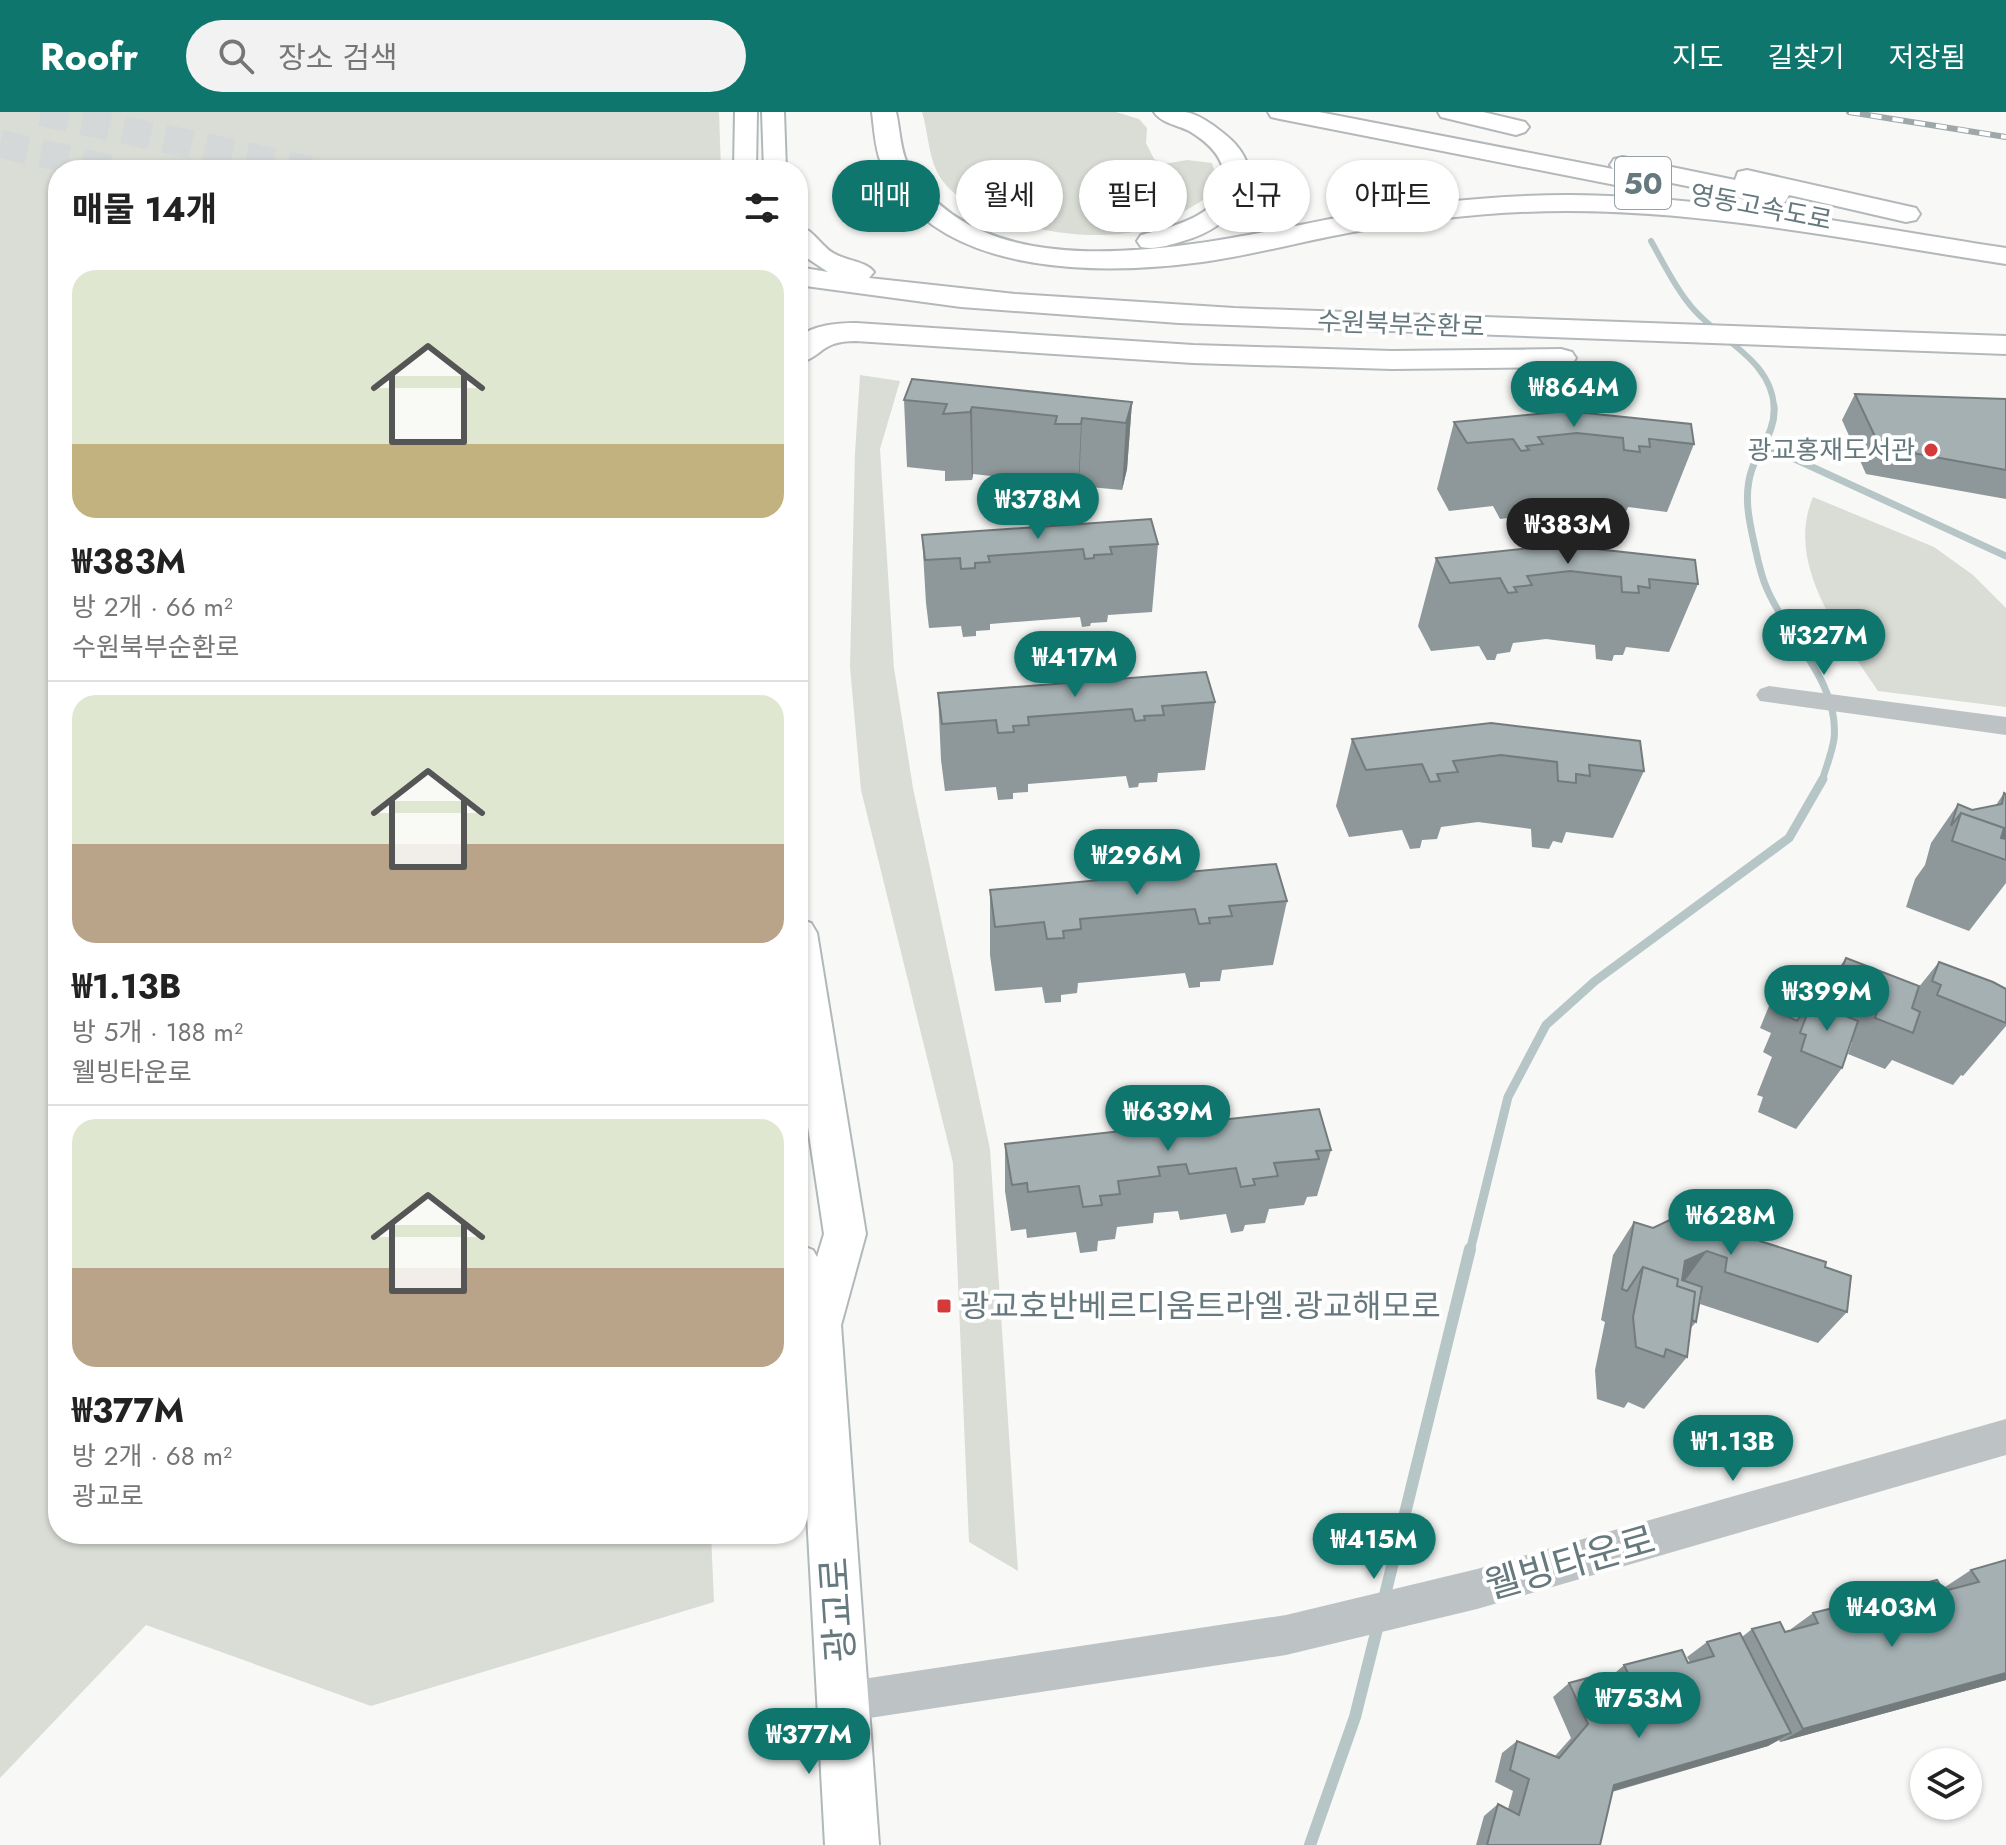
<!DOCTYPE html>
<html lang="ko">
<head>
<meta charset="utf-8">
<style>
  body { margin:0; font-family:Jost,"Noto Sans KR",sans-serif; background:#f2f2f2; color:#222; height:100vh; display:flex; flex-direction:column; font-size:30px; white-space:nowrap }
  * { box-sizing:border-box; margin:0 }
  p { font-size:26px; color:#767676 }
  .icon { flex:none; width:44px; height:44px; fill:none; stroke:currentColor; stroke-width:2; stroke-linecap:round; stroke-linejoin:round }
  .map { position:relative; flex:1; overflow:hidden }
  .panel { position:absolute; left:48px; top:48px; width:760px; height:1384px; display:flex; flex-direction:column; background:#fff; border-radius:32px; box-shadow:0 2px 6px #0004 }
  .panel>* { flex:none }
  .guide { position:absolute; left:832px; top:48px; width:760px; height:72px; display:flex; gap:16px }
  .controls { position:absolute; left:1910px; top:1636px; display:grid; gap:16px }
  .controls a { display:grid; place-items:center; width:72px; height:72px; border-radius:50%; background:#fff; box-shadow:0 2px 6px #0004; font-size:40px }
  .price { position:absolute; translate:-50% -68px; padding:0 18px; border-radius:28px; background:#0f766e; color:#fff; font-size:26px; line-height:52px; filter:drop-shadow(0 2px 4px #0008) }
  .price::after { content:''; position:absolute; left:50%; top:48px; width:24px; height:18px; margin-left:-12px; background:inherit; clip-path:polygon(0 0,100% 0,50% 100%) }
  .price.selected { background:#222; color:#fff }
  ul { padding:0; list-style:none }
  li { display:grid; align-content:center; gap:16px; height:424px; padding:0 24px }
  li+li { border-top:2px solid #e0e0e0 }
  li span { display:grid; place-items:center; height:248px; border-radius:24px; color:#555 }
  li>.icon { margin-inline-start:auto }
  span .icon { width:144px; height:144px; fill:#fffc; stroke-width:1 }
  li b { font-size:34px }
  h2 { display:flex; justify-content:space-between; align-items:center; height:96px; padding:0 24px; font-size:34px }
  .pill { padding:0 28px; border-radius:36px; background:#fff; box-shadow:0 2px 6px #0004; font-size:28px; line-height:72px }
  .pill.selected { background:#0f766e; color:#fff }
  header { display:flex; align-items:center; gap:48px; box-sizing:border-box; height:112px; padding:0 40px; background:#0f766e; color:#fff }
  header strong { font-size:38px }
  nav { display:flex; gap:44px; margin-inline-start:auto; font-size:28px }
  .search { width:560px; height:72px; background:#f2f2f2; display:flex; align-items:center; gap:20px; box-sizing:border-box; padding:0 28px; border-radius:44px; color:#767676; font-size:30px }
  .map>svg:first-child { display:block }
</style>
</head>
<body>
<header>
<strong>Roofr</strong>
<div class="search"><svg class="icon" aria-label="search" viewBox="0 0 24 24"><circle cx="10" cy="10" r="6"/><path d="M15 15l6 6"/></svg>장소 검색</div>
<nav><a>지도</a><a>길찾기</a><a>저장됨</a></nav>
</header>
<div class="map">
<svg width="2006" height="1733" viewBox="0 0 2006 1733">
  <rect width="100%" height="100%" fill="#f8f8f6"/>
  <path fill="#d9ddd5" d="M0 0H719L721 58H58V1422H711L714 1490 371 1594 146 1513 0 1666Z
    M922 0H1116L1139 7 1147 16 1146 31 1154 47 1164 52 1187 48 1212 51 1220 76C1192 96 1167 112 1133 120 1081 131 963 112 937 60 928 41 928 19 922 0Z
    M860 263 900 269 880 337 894 556 913 676 990 1037 1018 1459 969 1430 953 1051 861 678 850 555 855 341Z
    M1813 385 1934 435 1973 463 2006 496V595L1878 579C1842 525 1784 453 1813 385Z"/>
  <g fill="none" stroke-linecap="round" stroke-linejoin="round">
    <path stroke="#b6c5c6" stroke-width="6" d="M1651 129C1663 150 1674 174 1690 193 1717 228 1772 246 1774 296"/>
    <path stroke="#b6c5c6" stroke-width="7" d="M1774 294C1776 319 1760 335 1752 357 1743 383 1749 409 1755 435 1758 449 1761 464 1767 477 1787 525 1840 570 1834 627 1832 641 1826 655 1822 669
      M1763 339 1786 343 2006 444"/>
    <path stroke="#b6c5c6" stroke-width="9" d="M1470 1139 1508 985 1546 913 1595 869 1789 726 1823 667"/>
    <path stroke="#b6c5c6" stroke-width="12" d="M1384 1487 1470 1137
      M1310 1733 1355 1605 1379 1509"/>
    <path stroke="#d4d8d8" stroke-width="28" stroke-dasharray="28 14" stroke-linecap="butt" d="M41 0 310 58
      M0 32 116 58"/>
    <g stroke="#b1b8ba" stroke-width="4">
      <path id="major" d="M735 0H757L756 58H734Z
        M762 0H784L786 58H764Z
        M798 807 811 811 817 821 866 1122 841 1213 879 1733H825L798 1237V1132L813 1138 817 1145 824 1122 798 948Z"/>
    </g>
    <g stroke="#b3b8ba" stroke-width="4">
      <path id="highway" d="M872 0H896C900 16 900 38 908 53 986 194 1228 125 1352 103 1423 91 1496 83 1569 83 1715 84 1862 114 2006 136V152C1861 130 1714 99 1567 99 1496 99 1423 107 1353 120 1303 129 1253 143 1202 150 1105 163 950 165 892 70 888 63 883 56 880 48 875 34 874 16 872 0Z
        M1154 0C1164 0 1175 0 1185 0 1198 2 1212 12 1222 20 1279 63 1237 114 1183 129 1169 133 1156 138 1141 135L1137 129 1141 123C1171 115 1227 103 1224 62 1222 43 1207 30 1191 20 1179 13 1162 12 1154 0Z
        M1268 0H1319L1613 57 1610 53 1614 47 1623 45 1735 68 1738 60 1747 58 1916 96 1920 102 1916 108 1906 110 1789 83 1785 90 1776 92 1662 69 1664 72 1660 78 1651 80 1280 7 1271 5Z
        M1438 0H1483L1525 10 1529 15 1525 20 1516 23 1441 5Z
        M798 114C813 117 820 133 833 141 846 149 866 149 874 160L869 166 1015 182 1234 196 2006 224V242L1179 211 961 195 798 173V155L828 160 798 140Z
        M856 211 1193 233 1392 239 1561 237 1572 240 1576 246 1572 252 1561 255 1392 257 1193 251 856 229C819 229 824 245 798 251V225C815 213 836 211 856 211Z"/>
    </g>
    <path fill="#bdc3c5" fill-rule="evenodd" d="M1769 574 2006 605V623L1760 589 1756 583 1760 577Z
      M2006 1307V1343L1477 1497 1286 1543 843 1610 829 1604 823 1590 829 1576 843 1570 1286 1503 1477 1457Z"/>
    <use href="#major" fill="#fff" fill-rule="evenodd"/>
    <use href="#highway" fill="#fff" fill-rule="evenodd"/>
    <g stroke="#9ea7aa" stroke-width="6">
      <path id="rail" d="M1849 0 2006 25"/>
    </g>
    <use href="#rail" stroke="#fff" stroke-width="4" stroke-dasharray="11" stroke-linecap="butt"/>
  </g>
  <path fill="#8e9799" d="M1855 282 2006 287V387L1866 362 1842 308Z
    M904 288 1132 290 1127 357 1122 378 1079 374 1078 379H1053V371L973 362 972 368 945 369V359L907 355Z
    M1454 310 1694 332 1667 400 1628 395 1625 402H1617L1615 407 1600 406 1599 393 1555 389 1524 392 1522 400 1510 401 1508 406 1500 407 1493 394 1449 399 1437 377Z
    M922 423 1158 432 1152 500 1108 503 1107 510 1091 511 1090 514 1082 515 1080 505 990 512V518L976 519V524L963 525 961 514 929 516 926 491Z
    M1560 433 1698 472 1669 540 1626 535 1623 543H1614L1612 549 1596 547 1595 533 1546 527 1513 531 1510 540 1497 542 1495 548H1487L1479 534 1431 539 1418 514 1436 446Z
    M938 581 1215 590 1205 658 1158 661 1157 670 1139 671 1138 675 1129 676 1126 664 1028 672V680L1013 681V687L998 688 996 675 945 679 941 648Z
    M1352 627 1644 659 1613 726 1566 720 1562 731 1553 729 1549 737 1532 735 1531 717 1478 710 1441 715 1437 727 1422 728 1420 736 1410 737 1402 718 1349 725 1336 694Z
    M2004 681 2006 682V771L1969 819 1906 795 1915 767 1925 753 1931 731 1958 692 1972 698 1996 693Z
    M990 778 1287 789 1273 853 1222 858 1220 869 1200 870V875L1189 876 1185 861 1078 871 1077 881 1061 883V890L1045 891 1042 875 995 879 990 843Z
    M1846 846 1918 876 1939 850 2006 877V914L1963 964 1961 963 1953 973 1892 948 1885 957 1848 942 1852 930H1851L1842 956 1796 1017 1758 1000 1763 985 1757 983 1772 945 1763 940 1771 921 1760 916 1769 894 1792 857 1806 862 1838 857Z
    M1005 1032 1331 1038 1317 1084 1307 1085 1304 1093 1269 1097 1265 1111 1245 1113 1243 1119 1231 1121 1226 1102 1180 1108 1178 1099 1154 1101 1153 1111 1117 1115 1115 1127 1098 1129 1097 1139 1080 1141 1076 1120 1027 1126 1026 1117 1011 1119 1005 1079Z
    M1690 1088 1760 1129 1825 1155 1847 1200 1818 1231 1700 1192 1702 1178 1701 1177 1696 1210 1690 1217 1687 1245 1644 1297 1628 1290 1624 1296 1597 1287 1595 1258 1605 1210 1601 1208 1613 1143 1634 1110 1653 1116 1678 1104Z
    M2006 1448V1568L1780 1630 1779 1628 1768 1634 1612 1680 1600 1733H1476L1484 1704 1498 1692 1508 1697 1513 1679 1495 1670 1502 1641 1517 1629 1555 1644 1571 1626 1553 1585 1569 1571 1600 1576 1609 1574 1607 1568 1624 1553 1690 1550 1687 1545 1707 1530 1742 1525 1752 1517 1785 1520 1792 1518 1791 1517 1813 1501 1867 1500 1872 1499 1870 1495 1894 1479H1944L1948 1478 1945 1475 1971 1458Z"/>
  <path fill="#747b7d" d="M1132 290 1127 357 1122 378 1126 311Z
    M972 295 973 362 972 368 970 300Z
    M1082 306 1079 374 1078 379 1081 312Z
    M2006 716V726L1993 744 1999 717Z
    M1859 886 1832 922 1816 926 1836 891Z
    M1707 1139 1683 1171 1661 1181 1685 1149Z
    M2006 1561V1568L1780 1630 1803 1617Z
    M1791 1621 1768 1634 1596 1684 1614 1673Z"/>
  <path fill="#a5b0b2" stroke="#747b7d" stroke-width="2" d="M912 267 1132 290 1126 311 1082 306 1081 312H1055L1057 304 972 295 970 300 943 302 947 292 904 288Z
    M1855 282 2006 287V358L1880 335Z
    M1567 299 1691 312 1694 332 1649 327 1650 335 1639 334 1640 340 1624 338 1623 326 1577 321 1538 325 1543 332 1526 334 1529 338 1521 339 1513 327 1467 331 1454 310Z
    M1151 407 1158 432 1110 435 1112 442 1094 443V446L1085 447 1083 437 988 444 990 450 975 451V456L961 457 960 446 925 448 922 423Z
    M1560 433 1695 448 1698 472 1649 467 1650 476 1638 474 1639 481 1622 480 1621 465 1570 459 1527 464 1532 473 1514 475 1517 480 1508 481 1500 466 1450 471 1436 446Z
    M1206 560 1215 590 1162 594 1164 603 1144 604 1145 608 1135 609 1132 597 1028 605 1029 613 1013 614 1014 620 998 621 996 608 942 612 938 581Z
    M1491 611 1640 629 1644 659 1589 653 1590 664 1576 662V671L1558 669 1557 650 1501 643 1453 649 1458 660 1437 662 1440 669 1430 670 1422 652 1366 658 1352 627Z
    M2004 681 2006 682V716H2004L1961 701 1951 714 1958 692 1972 698 2002 692Z
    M1961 701 2004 716 2001 726 2006 727V748L1952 729Z
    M1276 752 1287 789 1229 794 1232 804 1209 806 1210 811 1199 812 1195 797 1080 807 1081 817 1063 819 1064 826 1047 827 1044 810 995 815 990 778Z
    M1846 846 1919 874 1912 896 1920 900 1913 921 1875 906 1879 894 1859 886 1836 891 1833 899 1831 898 1833 892 1814 884 1797 909 1787 904 1795 885 1784 880 1792 857 1806 862 1842 856Z
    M1939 850 1993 870 2006 877V911L1937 883 1941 873 1932 869Z
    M1814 884 1833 892 1831 898 1858 909 1842 956 1801 939 1806 923 1800 921Z
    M1319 997 1331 1038 1316 1039 1319 1047 1274 1051 1278 1064 1253 1067 1255 1073 1241 1075 1236 1056 1189 1062 1186 1052 1158 1055 1160 1064 1118 1069 1120 1082 1100 1084 1102 1093 1083 1095 1079 1074 1028 1080 1027 1071 1012 1073 1005 1032Z
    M1690 1088 1729 1100 1728 1110 1762 1121 1760 1129 1826 1150 1825 1155 1851 1164 1847 1200 1725 1160 1727 1146 1707 1139 1685 1149 1682 1168 1702 1175 1696 1210 1692 1208 1695 1180 1677 1174 1678 1167 1643 1155 1627 1179 1622 1177 1634 1110 1653 1116 1687 1100Z
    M1643 1155 1678 1167 1677 1174 1695 1180 1687 1245 1666 1237 1664 1245 1636 1235 1633 1205Z
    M2006 1448V1561L1803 1617 1752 1517 1780 1510 1785 1520 1818 1511 1813 1501 1861 1489 1867 1500 1901 1490 1894 1479 1937 1468 1944 1479 1979 1470 1971 1458Z
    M1740 1521 1791 1621 1614 1673 1600 1733H1487L1498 1692 1519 1703 1529 1667 1510 1658 1517 1629 1559 1646 1588 1612 1569 1571 1595 1564 1600 1576 1631 1567 1624 1553 1682 1538 1688 1551 1714 1544 1707 1530Z"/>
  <g fill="#d43a3a" stroke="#fff" stroke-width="3">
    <circle cx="1931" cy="338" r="8"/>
    <rect x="936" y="1186" width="16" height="16" rx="4"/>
  </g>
  <g text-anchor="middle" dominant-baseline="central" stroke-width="8" stroke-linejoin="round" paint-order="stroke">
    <g font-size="26" fill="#66797e" stroke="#fff">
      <text transform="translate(1761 95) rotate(11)">영동고속도로</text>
      <text transform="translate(1401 212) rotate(2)">수원북부순환로</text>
    </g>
    <g font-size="26" fill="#66797e" stroke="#fff" text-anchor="end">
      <text x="1915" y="338">광교홍재도서관</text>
    </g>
    <rect fill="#fff" stroke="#94a1a5" stroke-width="2" x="1615" y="45" width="56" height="52" rx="6"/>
    <g font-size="30" font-weight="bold" fill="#66797e">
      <text x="1643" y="71">50</text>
    </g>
    <g font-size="32" fill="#66797e" stroke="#fff" text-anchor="start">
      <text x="960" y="1194">광교호반베르디움트라엘.광교해모로</text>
    </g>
    <g font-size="38" fill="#66797e" stroke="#fff">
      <text transform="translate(1570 1450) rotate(-16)">웰빙타운로</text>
      <text transform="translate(837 1498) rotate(-94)">광교로</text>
    </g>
  </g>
</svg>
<div class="controls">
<a><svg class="icon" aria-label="layers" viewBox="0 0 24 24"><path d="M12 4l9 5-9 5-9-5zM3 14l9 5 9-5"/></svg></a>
</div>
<b class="price" style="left:1574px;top:317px">₩864M</b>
<b class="price" style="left:1038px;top:429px">₩378M</b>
<b class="price selected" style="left:1568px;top:454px">₩383M</b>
<b class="price" style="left:1824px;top:565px">₩327M</b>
<b class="price" style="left:1075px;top:587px">₩417M</b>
<b class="price" style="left:1137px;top:785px">₩296M</b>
<b class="price" style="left:1827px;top:921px">₩399M</b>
<b class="price" style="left:1168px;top:1041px">₩639M</b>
<b class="price" style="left:1731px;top:1145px">₩628M</b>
<b class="price" style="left:1733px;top:1371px">₩1.13B</b>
<b class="price" style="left:1374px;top:1469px">₩415M</b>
<b class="price" style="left:1892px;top:1537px">₩403M</b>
<b class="price" style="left:1639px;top:1628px">₩753M</b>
<b class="price" style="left:809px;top:1664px">₩377M</b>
<div class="guide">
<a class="pill selected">매매</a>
<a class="pill">월세</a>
<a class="pill">필터</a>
<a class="pill">신규</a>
<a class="pill">아파트</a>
</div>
<section class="panel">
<h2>매물 14개<svg class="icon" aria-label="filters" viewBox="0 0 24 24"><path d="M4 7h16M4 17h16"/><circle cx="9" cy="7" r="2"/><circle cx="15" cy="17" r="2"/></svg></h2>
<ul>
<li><span style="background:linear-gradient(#dfe7d0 70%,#c2b280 0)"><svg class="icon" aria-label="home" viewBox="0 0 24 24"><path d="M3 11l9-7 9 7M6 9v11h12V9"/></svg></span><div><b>₩383M</b><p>방 2개 · 66 m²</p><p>수원북부순환로</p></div></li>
<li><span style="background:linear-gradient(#dfe7d0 60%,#b9a48a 0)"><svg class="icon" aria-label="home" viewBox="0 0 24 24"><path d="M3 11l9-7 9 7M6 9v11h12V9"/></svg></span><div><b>₩1.13B</b><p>방 5개 · 188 m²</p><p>웰빙타운로</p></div></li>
<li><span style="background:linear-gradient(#dfe7d0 60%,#b9a48a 0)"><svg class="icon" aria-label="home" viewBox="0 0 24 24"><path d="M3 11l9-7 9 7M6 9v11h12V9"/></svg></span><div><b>₩377M</b><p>방 2개 · 68 m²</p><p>광교로</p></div></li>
</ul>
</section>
</div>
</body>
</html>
